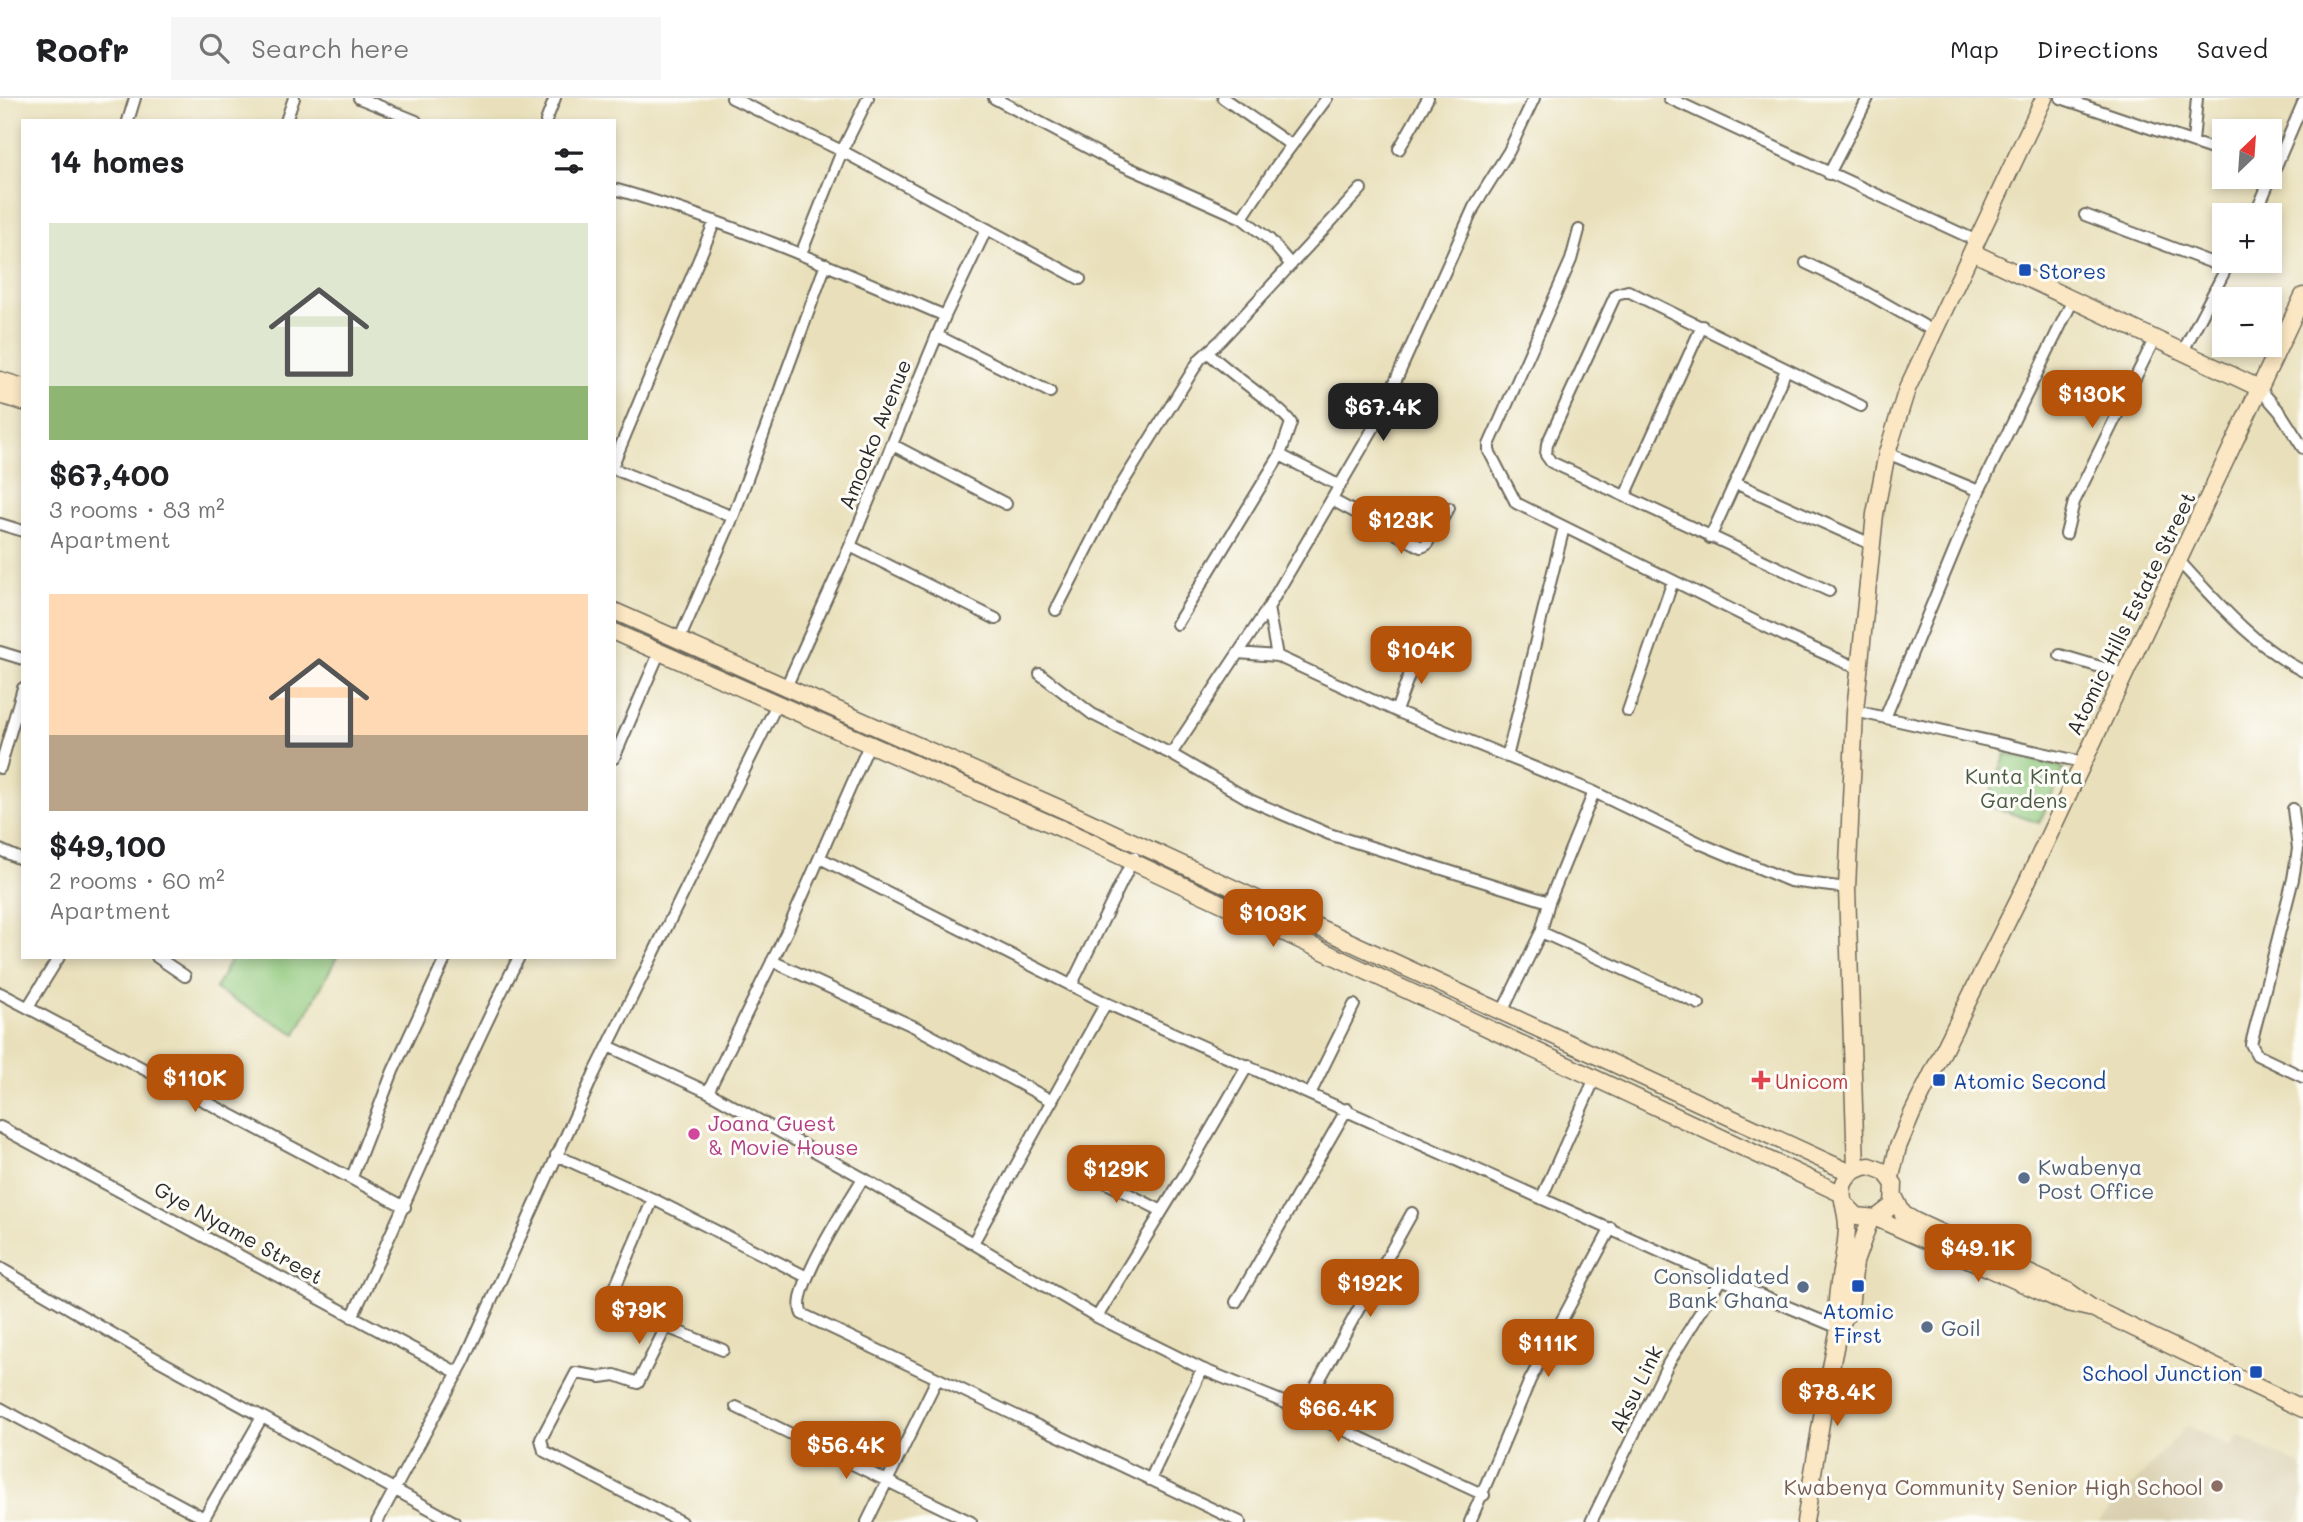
<!DOCTYPE html>
<html lang="en">
<head>
<meta charset="utf-8">
<style>
  body { margin:0; font-family:Mali,sans-serif; background:#f6f6f6; color:#202124; height:100vh; display:flex; flex-direction:column; font-size:26px; white-space:nowrap }
  * { box-sizing:border-box; margin:0 }
  p { font-size:23px; color:#757577 }
  .icon { flex:none; width:38px; height:38px; fill:none; stroke:currentColor; stroke-width:2; stroke-linecap:round; stroke-linejoin:round }
  .map { position:relative; flex:1; overflow:hidden }
  .panel { position:absolute; left:21px; top:21px; width:595px; height:840px; display:flex; flex-direction:column; background:#fff; border-radius:0px; box-shadow:0 4px 10px #0003 }
  .panel>* { flex:none }
  .needle { width:46px; rotate:25deg }
  .fabs { position:absolute; left:2212px; top:21px; display:grid; gap:14px }
  .fabs a { display:grid; place-items:center; width:70px; height:70px; border-radius:0px; background:#fff; box-shadow:0 4px 10px #0003; font-size:35px }
  .price { position:absolute; translate:-50% -60px; padding:0 16px; border-radius:14px; background:#b45309; color:#fff; font-size:23px; line-height:46px; filter:drop-shadow(0 2px 4px #0008) }
  .price::after { content:''; position:absolute; left:50%; top:42px; width:21px; height:16px; margin-left:-10px; background:inherit; clip-path:polygon(0 0,100% 0,50% 100%) }
  .price.active { background:#222; color:#fff }
  ul { padding:0; list-style:none }
  li { display:grid; align-content:center; gap:14px; height:371px; padding:0 28px }
  li span { display:grid; place-items:center; height:217px; border-radius:0px; color:#555 }
  li>.icon { margin-inline-start:auto }
  span .icon { width:126px; height:126px; fill:#fffc; stroke-width:1 }
  li b { font-size:30px }
  h2 { display:flex; justify-content:space-between; align-items:center; height:84px; padding:0 28px; font-size:30px }
  header { display:flex; align-items:center; gap:42px; box-sizing:border-box; height:98px; padding:0 35px; background:#fff; border-bottom:2px solid #e0e0e0 }
  header strong { font-size:33px }
  nav { display:flex; gap:38px; margin-inline-start:auto; font-size:24px }
  .search { width:490px; height:63px; background:#f6f6f6; display:flex; align-items:center; gap:18px; box-sizing:border-box; padding:0 24px; border-radius:0px; color:#757577; font-size:26px }
  .map>svg:first-child { display:block }
</style>
</head>
<body>
<header>
<strong>Roofr</strong>
<div class="search"><svg class="icon" aria-label="search" viewBox="0 0 24 24"><circle cx="10" cy="10" r="6"/><path d="M15 15l6 6"/></svg>Search here</div>
<nav><a>Map</a><a>Directions</a><a>Saved</a></nav>
</header>
<div class="map">
<svg width="2303" height="1424" viewBox="0 0 2303 1424">
  <rect width="100%" height="100%" fill="#fdfcf7"/>
  <filter id="ink" filterUnits="userSpaceOnUse"><feTurbulence type="fractalNoise" baseFrequency=".0143" numOctaves="2"/><feDisplacementMap in="SourceGraphic" scale="14" xChannelSelector="R" yChannelSelector="G"/><feConvolveMatrix kernelMatrix="1 2 1 2 8 2 1 2 1" color-interpolation-filters="sRGB"/></filter>
  <filter id="wash" filterUnits="userSpaceOnUse"><feTurbulence type="fractalNoise" baseFrequency=".00686" numOctaves="4" result="noise"/><feDisplacementMap in="SourceGraphic" scale="28" xChannelSelector="R" yChannelSelector="G"/><feGaussianBlur stdDeviation="1.57" result="paint"/><feColorMatrix in="noise" values="0 0 0 0 0 0 0 0 0 0 0 0 0 0 0 0 0 1.4 0 .05"/><feComposite in="paint" operator="in"/></filter>
  <g filter="url(#wash)">
    <rect width="100%" height="100%" fill="#e9e0bb"/>
    <path fill="#dad0b1" d="M2187 1328 2232 1348 2238 1338 2303 1369V1408L2295 1424H2098Z"/>
    <path fill="#91c97d" stroke="#5e7a54" stroke-width="2" d="M2006 656 2064 670 2039 725 1986 707Z
      M232 859H337L296 936 215 891Z"/>
  </g>
  <g filter="url(#ink)">
    <g fill="none" stroke-linecap="round" stroke-linejoin="round">
      <g stroke="#6e6a5d" stroke-width="14">
        <path id="street" d="M359 0 416 23
          M732 0 842 53 1080 181
          M994 0 1109 61 1242 120 1270 142 1291 167
          M1223 0 1291 47
          M1669 0 1977 143
          M2061 0 2224 55
          M128 23 135 0
          M286 23 294 0
          M546 23 555 0
          M2193 44 2197 0
          M1399 51 1428 0
          M1829 76 1868 0
          M614 91C729 123 837 171 945 218L850 448 786 589
          M2085 117 2226 170
          M2255 117 2303 5
          M1242 120 1277 67 1327 0
          M1579 132 1571 162 1489 347V353L1516 405 1785 538 1860 571
          M801 156 842 53 868 0
          M1806 165 1858 190 1935 234
          M945 218 986 132
          M936 237 1050 294
          M2183 253 2230 163
          M2259 290 2280 314 2303 350
          M891 346 1006 406
          M1887 355 1979 393
          M1280 357 1340 388
          M614 364 715 123
          M614 371 733 419
          M1735 385 1871 446
          M1625 398 1702 228
          M1332 402 1421 449 1426 447 1449 410
          M0 426 23 433
          M2066 436 2074 404 2155 240
          M1710 440 1786 272
          M850 448 996 521
          M2179 463C2215 502 2255 549 2303 573
          M1829 493 1551 364 1546 357 1547 346 1616 196 1628 193 1861 308
          M1268 510 1277 558 1396 613 1594 694 1704 747 1790 783 1847 790
          M1056 512 1114 399 1200 261 1221 242 1361 91
          M1177 526 1280 357 1291 325C1284 311 1225 273 1208 254
          M680 540 733 419 826 166
          M0 554 23 561
          M1238 555 1277 558
          M2060 557 2124 576
          M1040 576 1092 616 1171 656 1252 703 1329 736 1549 804
          M1396 613 1418 553
          M1628 613 1673 483
          M1855 613 2082 664
          M1885 620 1979 393 2074 200
          M1171 656 1268 510 1377 324 1474 109 1509 53 1534 0
          M1507 659 1564 429
          M614 660 660 553
          M0 670 23 590
          M2293 711 2298 751 2293 781 2251 946 2257 957 2303 979
          M0 752 23 762
          M820 760 1106 905 1721 1181 1839 1230
          M1541 834 1699 906
          M157 859 185 878
          M772 863 915 929 1052 1003
          M1071 888 1134 759
          M0 895 405 1109
          M28 909 59 859
          M1502 914 1541 834 1549 804 1594 694
          M608 948 708 994 863 1080 1097 1219 1202 1271 1288 1306 1484 1397
          M708 994 788 831 869 647
          M1311 994 1354 907
          M0 1029 458 1275
          M556 1057 653 1101 807 1179
          M1083 1073 1162 1113
          M352 1079 393 973 446 859
          M863 1080C849 1104 789 1193 802 1216L1240 1424
          M1542 1099 1595 980
          M653 1101 614 1192C613 1206 619 1208 630 1214L723 1252
          M973 1145 1106 905
          M0 1170 151 1258 454 1424
          M1236 1204 1347 1011
          M352 1219C410 1100 458 977 519 859
          M1097 1219 1185 1076 1248 967
          M666 1229 638 1285 615 1277 601 1279 576 1275 541 1341 544 1353 681 1424
          M736 1309 971 1424
          M0 1310 204 1420 202 1424
          M1302 1313 1412 1115
          M1150 1382 1202 1271
          M204 1420 262 1319
          M377 1424 464 1263 594 976 777 606
          M867 1424 937 1281
          M1470 1424 1530 1282 1611 1130
          M1591 1424 1668 1266 1721 1181"/>
      </g>
      <g stroke="#6e6a5d" stroke-width="19">
        <path id="secondary" d="M1972 154 2259 290
          M0 282 23 289
          M0 297 23 304
          M614 513 1077 718 1851 1075
          M614 534 1069 734 1842 1096
          M1856 1071 1847 790 1855 613 1875 416 1887 355 1907 291 2044 0
          M1891 1079 1898 1049 1912 1016 2026 786 2303 198
          M1895 1100 1903 1116 1915 1123 2068 1193 2092 1210 2303 1311
          M1876 1120 2064 1204 2089 1210
          M1839 1230C1831 1196 1847 1162 1847 1128 1847 1114 1839 1098 1844 1085 1849 1074 1858 1069 1870 1068L1885 1074 1894 1086 1893 1107 1876 1120 1857 1118 1844 1105
          M1805 1424 1826 1294 1839 1230 1850 1210 1855 1164 1870 1122"/>
      </g>
      <use href="#street" stroke="#fff" stroke-width="10"/>
      <use href="#secondary" stroke="#fbe7c3" stroke-width="16"/>
    </g>
  </g>
  <g fill="#1a4fb4" stroke="#fdfcf7" stroke-width="2.5">
    <rect x="2018" y="165" width="14" height="14" rx="3.5"/>
    <rect x="1932" y="975" width="14" height="14" rx="3.5"/>
    <rect x="1851" y="1181" width="14" height="14" rx="3.5"/>
    <rect x="2249" y="1267" width="14" height="14" rx="3.5"/>
  </g>
  <path fill="#e0444e" stroke="#fdfcf7" stroke-width="2.5" d="M1757.5 971.5h7v7h7v7h-7v7h-7v-7h-7v-7h7z"/>
  <circle fill="#d1479c" stroke="#fdfcf7" stroke-width="2.5" cx="694" cy="1036" r="7"/>
  <g fill="#5c6f8a" stroke="#fdfcf7" stroke-width="2.5">
    <circle cx="2024" cy="1080" r="7"/>
    <circle cx="1803" cy="1189" r="7"/>
    <circle cx="1927" cy="1229" r="7"/>
  </g>
  <circle fill="#8d6e63" stroke="#fdfcf7" stroke-width="2.5" cx="2217" cy="1388" r="7"/>
  <g text-anchor="middle" dominant-baseline="central" stroke-width="6" stroke-linejoin="round" paint-order="stroke">
    <g font-size="21" fill="#164399" stroke="#fdfcf7" text-anchor="start">
      <text x="2039" y="172">Stores</text>
      <text x="1953" y="982">Atomic Second</text>
      <text x="1858" y="1212" text-anchor="middle">Atomic<tspan x="1858" dy="24">First</tspan></text>
      <text x="2242" y="1274" text-anchor="end">School Junction</text>
    </g>
    <g font-size="21" fill="#2b2b2b" stroke="#fdfcf7">
      <text transform="translate(874 336) rotate(-68)">Amoako Avenue</text>
      <text transform="translate(2130 515) rotate(-64)">Atomic Hills Estate Street</text>
      <text transform="translate(239 1134) rotate(29)">Gye Nyame Street</text>
      <text transform="translate(1635 1291) rotate(-64)">Aksu Link</text>
    </g>
    <g font-size="21" fill="#4a5a44" stroke="#fdfcf7">
      <text x="2024" y="677">Kunta Kinta<tspan x="2024" dy="24">Gardens</tspan></text>
    </g>
    <g font-size="21" fill="#be3a42" stroke="#fdfcf7" text-anchor="start">
      <text x="1775" y="982">Unicom</text>
    </g>
    <g font-size="21" fill="#b23c85" stroke="#fdfcf7" text-anchor="start">
      <text x="708" y="1024">Joana Guest<tspan x="708" dy="24">&amp; Movie House</tspan></text>
    </g>
    <g font-size="21" fill="#4e5e75" stroke="#fdfcf7" text-anchor="start">
      <text x="2038" y="1068">Kwabenya<tspan x="2038" dy="24">Post Office</tspan></text>
      <text x="1789" y="1177" text-anchor="end">Consolidated<tspan x="1789" dy="24">Bank Ghana</tspan></text>
      <text x="1941" y="1229">Goil</text>
    </g>
    <g font-size="21" fill="#785e54" stroke="#fdfcf7" text-anchor="end">
      <text x="2203" y="1388">Kwabenya Community Senior High School</text>
    </g>
  </g>
</svg>
<div class="fabs">
<a><svg class="needle" viewBox="-14 -14 28 28"><path d="M0-13l5 13h-10z" fill="#e53935"/><path d="M0 13l5-13h-10z" fill="#757577"/></svg></a>
<a>+</a>
<a>−</a>
</div>
<b class="price" style="left:2092px;top:332px">$130K</b>
<b class="price active" style="left:1383px;top:345px">$67.4K</b>
<b class="price" style="left:1401px;top:458px">$123K</b>
<b class="price" style="left:1421px;top:588px">$104K</b>
<b class="price" style="left:1273px;top:851px">$103K</b>
<b class="price" style="left:195px;top:1016px">$110K</b>
<b class="price" style="left:1116px;top:1107px">$129K</b>
<b class="price" style="left:1978px;top:1186px">$49.1K</b>
<b class="price" style="left:1370px;top:1221px">$192K</b>
<b class="price" style="left:639px;top:1248px">$79K</b>
<b class="price" style="left:1548px;top:1281px">$111K</b>
<b class="price" style="left:1837px;top:1330px">$78.4K</b>
<b class="price" style="left:1338px;top:1346px">$66.4K</b>
<b class="price" style="left:846px;top:1383px">$56.4K</b>
<section class="panel">
<h2>14 homes<svg class="icon" aria-label="filters" viewBox="0 0 24 24"><path d="M4 7h16M4 17h16"/><circle cx="9" cy="7" r="2"/><circle cx="15" cy="17" r="2"/></svg></h2>
<ul>
<li><span style="background:linear-gradient(#dfe7d0 75%,#8fb573 0)"><svg class="icon" aria-label="home" viewBox="0 0 24 24"><path d="M3 11l9-7 9 7M6 9v11h12V9"/></svg></span><div><b>$67,400</b><p>3 rooms · 83 m²</p><p>Apartment</p></div></li>
<li><span style="background:linear-gradient(#ffd9b3 65%,#b9a48a 0)"><svg class="icon" aria-label="home" viewBox="0 0 24 24"><path d="M3 11l9-7 9 7M6 9v11h12V9"/></svg></span><div><b>$49,100</b><p>2 rooms · 60 m²</p><p>Apartment</p></div></li>
</ul>
</section>
</div>
</body>
</html>
